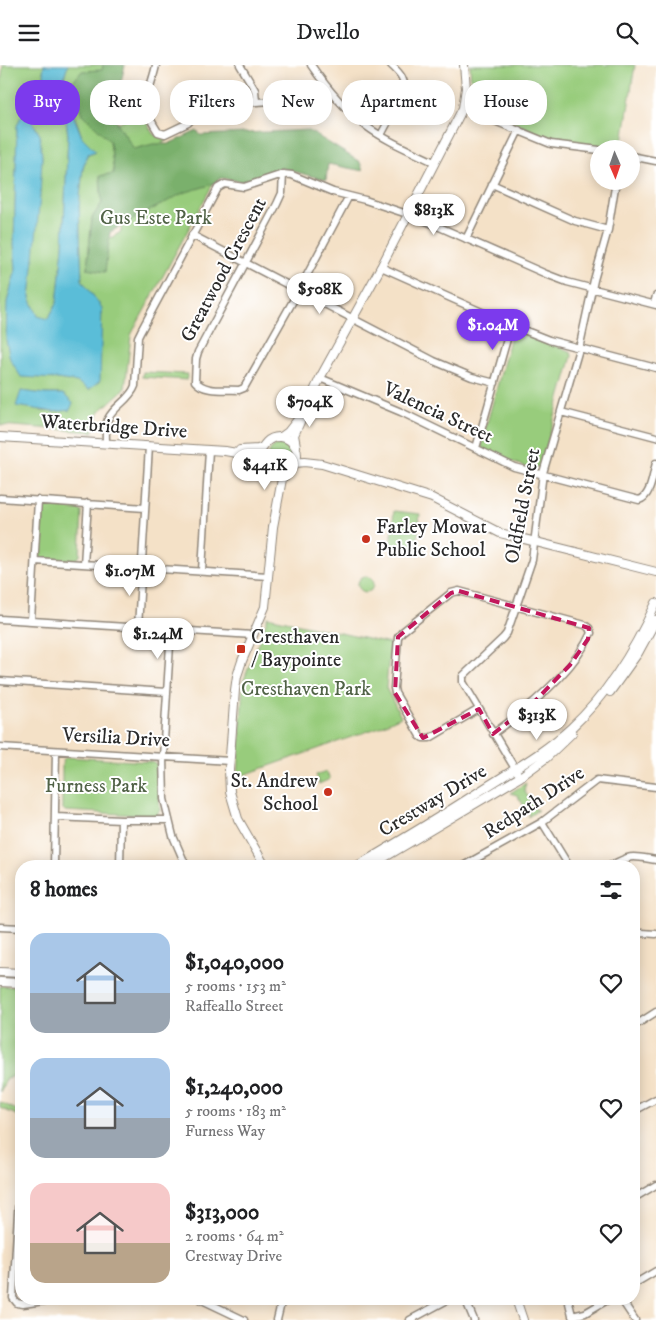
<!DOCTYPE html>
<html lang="en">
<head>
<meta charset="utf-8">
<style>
  body { margin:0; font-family:"IM FELL DW Pica",serif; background:#f6f6f6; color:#202124; height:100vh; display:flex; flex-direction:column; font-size:19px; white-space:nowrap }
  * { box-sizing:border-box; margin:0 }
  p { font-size:16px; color:#757577 }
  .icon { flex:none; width:28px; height:28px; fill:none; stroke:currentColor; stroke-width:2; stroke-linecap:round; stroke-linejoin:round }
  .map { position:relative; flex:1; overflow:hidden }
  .side { position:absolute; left:15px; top:795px; width:625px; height:445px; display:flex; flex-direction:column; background:#fff; border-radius:20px; box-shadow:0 2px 12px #0003 }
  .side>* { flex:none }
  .banner { position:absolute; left:15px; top:15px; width:626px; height:45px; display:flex; gap:10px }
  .needle { width:32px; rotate:178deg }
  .tools { position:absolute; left:590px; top:75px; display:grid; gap:10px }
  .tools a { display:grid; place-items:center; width:50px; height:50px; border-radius:50%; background:#fff; box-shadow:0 2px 12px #0003; font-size:25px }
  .price { position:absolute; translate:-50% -42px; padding:0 11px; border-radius:18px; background:#fff; color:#222; font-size:16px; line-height:32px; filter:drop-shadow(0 1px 2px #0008) }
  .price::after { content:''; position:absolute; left:50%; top:30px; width:15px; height:11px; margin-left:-8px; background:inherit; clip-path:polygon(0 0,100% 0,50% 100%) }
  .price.active { background:#7c3aed; color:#fff }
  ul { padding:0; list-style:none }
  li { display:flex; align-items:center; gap:15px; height:125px; padding:0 15px }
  li span { display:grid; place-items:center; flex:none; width:140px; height:100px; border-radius:15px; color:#555 }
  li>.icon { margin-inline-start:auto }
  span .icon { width:60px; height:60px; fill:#fffc; stroke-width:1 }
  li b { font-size:21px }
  h2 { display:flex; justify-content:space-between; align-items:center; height:60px; padding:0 15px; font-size:21px }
  .pill { padding:0 18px; border-radius:20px; background:#fff; box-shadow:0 2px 12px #0003; font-size:18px; line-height:45px }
  .pill.active { background:#7c3aed; color:#fff }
  header { display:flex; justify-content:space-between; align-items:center; height:65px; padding:0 15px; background:#fff; font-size:22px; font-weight:600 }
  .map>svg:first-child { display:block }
</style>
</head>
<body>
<header><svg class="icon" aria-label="menu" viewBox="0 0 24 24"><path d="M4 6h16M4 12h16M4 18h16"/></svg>Dwello<svg class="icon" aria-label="search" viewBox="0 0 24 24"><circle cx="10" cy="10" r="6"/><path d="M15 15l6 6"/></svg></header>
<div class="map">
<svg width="656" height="1255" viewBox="0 0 656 1255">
  <rect width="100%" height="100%" fill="#fff"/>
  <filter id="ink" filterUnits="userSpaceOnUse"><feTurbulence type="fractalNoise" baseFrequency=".02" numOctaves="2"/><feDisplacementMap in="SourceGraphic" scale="10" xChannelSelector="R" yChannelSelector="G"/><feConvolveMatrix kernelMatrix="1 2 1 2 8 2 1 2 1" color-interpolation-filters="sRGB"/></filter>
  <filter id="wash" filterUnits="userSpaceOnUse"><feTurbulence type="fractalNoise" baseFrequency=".0096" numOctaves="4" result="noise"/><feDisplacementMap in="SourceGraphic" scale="20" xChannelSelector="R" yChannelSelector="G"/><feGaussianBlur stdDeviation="1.12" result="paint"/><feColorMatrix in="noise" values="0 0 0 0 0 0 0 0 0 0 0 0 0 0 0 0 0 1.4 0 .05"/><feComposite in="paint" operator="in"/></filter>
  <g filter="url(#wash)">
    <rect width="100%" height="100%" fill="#f4e1c7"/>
    <path fill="#98cc7c" stroke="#627c54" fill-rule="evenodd" d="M3 0H44L43 8 50 23 57 26 60 24 68 0H103V5L83 49 110 76 114 108 100 111 102 138 92 153 87 204 105 207 107 175 121 167 124 120 222 112 213 119 131 270 125 323 99 347 93 367 0 360V32ZM63 33 73 45 82 72 96 86 88 89 83 102 79 142 82 215 102 244 89 325 78 317 57 314 7 237 16 204 14 179 17 61 21 52C41 60 40 72 42 92L30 233 38 252 48 254 57 238 63 182 68 70ZM21 326 45 329H62L70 345 54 347 41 346Z
      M470 0H635L623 76 606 82 555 76 476 40 472 37Z
      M140 46 153 69 168 75 142 88 129 90 116 59Z
      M519 268 567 285 571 287 572 291 541 400 532 405 484 385 481 380 511 271Z
      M143 307 188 309 187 315 142 312Z
      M269 390a11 11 0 1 1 22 0a11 11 0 1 1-22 0Z
      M47 441 77 443 82 447 80 491 75 495 40 493 42 445Z
      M394 446 420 449 416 486 390 483Z
      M358 519a8 8 0 1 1 16 0a8 8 0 1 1-16 0Z
      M268 552 390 579 386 623 401 652 377 663 238 712 243 617Z
      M66 692 152 697 157 699 160 745 156 751 65 746 62 743V699L63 695Z
      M326 706 330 714 319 719 316 710Z
      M526 718 524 725 536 745H538L528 752 529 749 517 730 510 728Z
      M0 921 21 922V1009L7 1013 0 1027Z
      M0 1037 21 1047 19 1051 0 1043Z"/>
    <path fill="#7ab06c" stroke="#526e4c" d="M103 0H125L113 51 134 84 153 79H168L197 66 201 70 308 65 360 97 363 106 328 99 326 115 281 103 245 117 221 113 210 120 183 128 110 167 105 207 87 204 92 153 102 138 100 111 114 108 110 76 83 49 72 18 82 6 102 5Z"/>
    <path fill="#5abdd8" stroke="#427482" d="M44 0H68L60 24 57 26 50 23 43 8Z
      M66 31 82 72 96 86 88 89 83 102 79 142 82 215 102 243 100 316 89 325 77 317 57 314 21 312 10 294 6 275 7 237 16 204 14 179 17 61 21 51 32 56 40 70 42 92 40 131 30 233 38 251 48 254 57 238 63 182 68 70 63 32Z
      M21 326 45 329H63L73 338 70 345 54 347 16 341Z"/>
  </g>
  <g filter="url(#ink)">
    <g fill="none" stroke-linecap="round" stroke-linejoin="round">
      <g stroke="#908679" stroke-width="9">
        <path id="minor" d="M156 0C154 13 144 33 147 45 148 52 154 60 158 67L165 69 188 58 197 48 210 40 288 35 306 29 323 18
          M240 0 255 25 256 37
          M311 0C326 22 344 44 366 61 386 76 411 86 434 97
          M463 43 551 79 599 85
          M381 70 404 27C406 15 400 8 391 0
          M631 91 656 96
          M283 109 282 128 277 139 198 287 196 294 195 316C205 328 225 324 239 325L244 323 298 227 349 131
          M492 119 575 156 608 165
          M192 170 434 296 472 312 495 318
          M466 174 519 65
          M381 202 511 260 549 275 656 303
          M654 239 656 231
          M320 313 401 347 514 402 639 435C651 432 653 409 656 398
          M561 347 656 372
          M106 378C106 371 105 361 108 354 114 341 130 335 135 321L138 272 141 266 218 123 225 119 244 122 283 109 292 110 333 127 365 135 419 153 546 209 567 217 656 240
          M476 383 511 260
          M0 433 145 443
          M35 496 268 511
          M84 499 88 438
          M202 506 209 385
          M0 554 253 570
          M31 556 38 435
          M138 562 149 381
          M171 564 163 692 164 734 173 771 186 801
          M0 616 166 627
          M479 644 430 673H423L420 671 395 628 394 623 398 572 402 567 451 528 459 526 585 560 589 563 591 568C574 606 526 645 493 669
          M0 682 230 696
          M520 712 463 617V611L503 573 507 568 532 495 543 408 579 284 594 215 608 165 616 116
          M56 752 121 755H168
          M542 757 569 801
          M54 801 56 686
          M120 801 121 755
          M463 801 542 757 597 715 656 722
          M610 801C632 789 632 791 656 795
          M0 862 21 863
          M634 873 642 868 656 869
          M634 961 656 947
          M634 1046 656 1034
          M21 1097 13 1233 17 1238 23 1239 57 1234
          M634 1133 656 1120
          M634 1219 656 1206
          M200 1234 244 1255
          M463 1234 466 1236 474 1255
          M568 1234 573 1254
          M621 1234 635 1255
          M572 1251 585 1248 609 1234
          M277 1255 282 1234
          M410 1255 449 1234"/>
      </g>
      <g stroke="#908679" stroke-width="10">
        <path id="tertiary" d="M261 390a18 18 0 1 1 36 0a18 18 0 1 1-36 0Z
          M0 372 225 386 254 391 262 396
          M281 372 288 367 299 353
          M296 381 294 370 320 313 381 202 463 43 466 23 464 0
          M240 385 258 384 263 382
          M296 398 304 397 322 399 432 433 500 468 656 507
          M610 627 638 588 656 555
          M265 801 238 754 230 727 229 705 235 625 237 611 242 596 265 542 273 462 282 414 288 406
          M357 801C398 777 440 752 480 726 511 706 544 688 571 663 608 629 635 584 656 538
          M370 801 520 712 546 693 572 668
          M0 907 21 908
          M0 917 21 918
          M516 1234 523 1255"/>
      </g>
      <use href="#minor" stroke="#fff" stroke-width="6"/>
      <use href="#tertiary" stroke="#fff" stroke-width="8"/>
    </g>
  </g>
  <path fill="none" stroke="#c2185b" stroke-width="4" stroke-dasharray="10 6" stroke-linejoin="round" d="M459 526 589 563 588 574 570 600 533 638 493 669 479 644 423 673 395 628 398 572 451 528Z"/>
  <g fill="#c8321e" stroke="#fff" stroke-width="2">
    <circle cx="366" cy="474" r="5"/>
    <rect x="236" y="579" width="10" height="10" rx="2.5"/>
    <circle cx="328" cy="727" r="5"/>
  </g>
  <g text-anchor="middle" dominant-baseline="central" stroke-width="4" stroke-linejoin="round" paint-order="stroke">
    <g font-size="20" fill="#516347" stroke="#fff">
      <text x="156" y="153">Gus Este Park</text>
      <text x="306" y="624">Cresthaven Park</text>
      <text x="96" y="721">Furness Park</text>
    </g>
    <g font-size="20" fill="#2b2b2b" stroke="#fff">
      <text transform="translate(224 205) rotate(-62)">Greatwood Crescent</text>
      <text transform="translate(438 348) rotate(25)">Valencia Street</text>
      <text transform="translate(114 362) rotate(4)">Waterbridge Drive</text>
      <text transform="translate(523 441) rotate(-79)">Oldfield Street</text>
      <text transform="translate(116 673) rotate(3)">Versilia Drive</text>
      <text transform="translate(433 736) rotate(-31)">Crestway Drive</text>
      <text transform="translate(534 738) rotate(-33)">Redpath Drive</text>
    </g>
    <g font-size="20" fill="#2b2b2b" stroke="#fff" text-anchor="start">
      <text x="376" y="462">Farley Mowat<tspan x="376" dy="23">Public School</tspan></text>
      <text x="251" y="572">Cresthaven<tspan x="251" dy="23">/ Baypointe</tspan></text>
      <text x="318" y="716" text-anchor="end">St. Andrew<tspan x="318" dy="23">School</tspan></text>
    </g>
  </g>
</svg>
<div class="tools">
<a><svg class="needle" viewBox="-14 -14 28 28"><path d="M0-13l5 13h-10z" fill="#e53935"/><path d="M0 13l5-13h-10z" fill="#757577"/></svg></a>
</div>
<b class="price" style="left:434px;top:171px">$813K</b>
<b class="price" style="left:320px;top:250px">$508K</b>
<b class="price active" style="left:493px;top:286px">$1.04M</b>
<b class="price" style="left:310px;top:363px">$704K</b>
<b class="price" style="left:265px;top:426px">$441K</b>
<b class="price" style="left:130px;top:532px">$1.07M</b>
<b class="price" style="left:158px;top:595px">$1.24M</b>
<b class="price" style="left:537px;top:676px">$313K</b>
<div class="banner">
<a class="pill active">Buy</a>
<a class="pill">Rent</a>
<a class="pill">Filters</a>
<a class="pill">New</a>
<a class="pill">Apartment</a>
<a class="pill">House</a>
</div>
<section class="side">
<h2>8 homes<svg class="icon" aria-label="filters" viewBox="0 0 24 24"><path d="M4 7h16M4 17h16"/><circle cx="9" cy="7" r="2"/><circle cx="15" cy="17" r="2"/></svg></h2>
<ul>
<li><span style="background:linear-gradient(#a9c7e8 60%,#9aa5b1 0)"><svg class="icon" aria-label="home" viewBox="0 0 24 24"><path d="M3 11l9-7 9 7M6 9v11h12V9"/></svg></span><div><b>$1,040,000</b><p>5 rooms · 153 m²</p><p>Raffeallo Street</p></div><svg class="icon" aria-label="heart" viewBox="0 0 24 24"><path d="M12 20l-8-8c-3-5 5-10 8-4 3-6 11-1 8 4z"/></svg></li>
<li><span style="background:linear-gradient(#a9c7e8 60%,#9aa5b1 0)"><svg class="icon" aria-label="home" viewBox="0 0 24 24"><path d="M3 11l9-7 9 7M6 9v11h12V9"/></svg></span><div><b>$1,240,000</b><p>5 rooms · 183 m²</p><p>Furness Way</p></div><svg class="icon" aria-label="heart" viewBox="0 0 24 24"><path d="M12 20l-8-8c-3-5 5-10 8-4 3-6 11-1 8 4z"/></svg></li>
<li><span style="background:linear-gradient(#f6c9c9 60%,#b9a48a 0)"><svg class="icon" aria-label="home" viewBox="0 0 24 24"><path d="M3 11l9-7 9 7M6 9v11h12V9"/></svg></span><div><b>$313,000</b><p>2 rooms · 64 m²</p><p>Crestway Drive</p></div><svg class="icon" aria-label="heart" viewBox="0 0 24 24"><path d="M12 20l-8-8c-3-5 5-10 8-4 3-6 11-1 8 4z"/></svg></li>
</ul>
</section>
</div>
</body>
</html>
